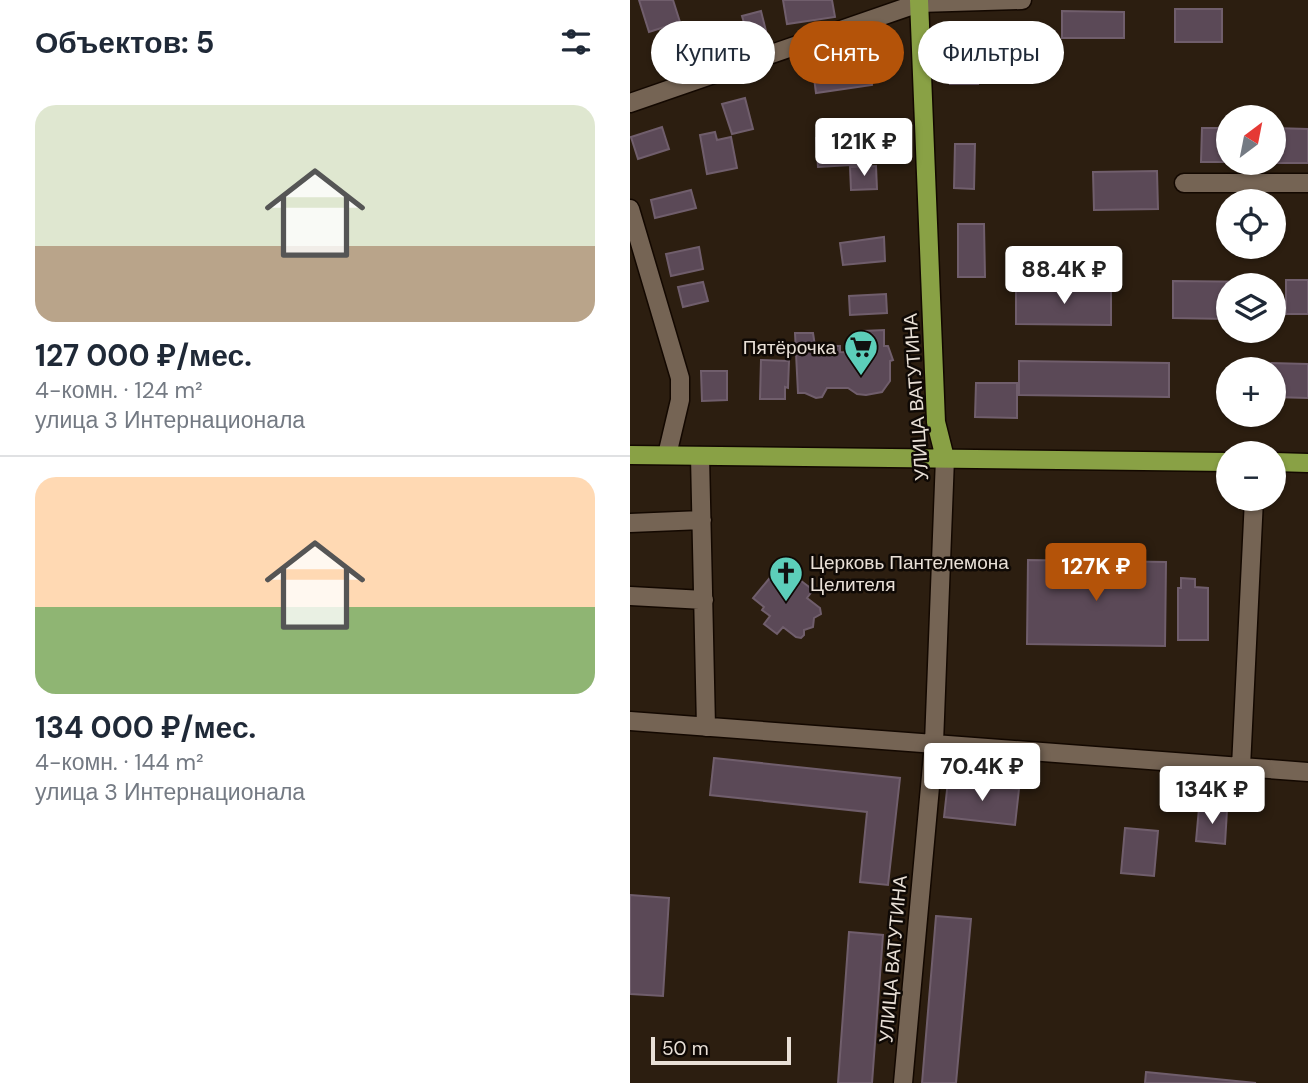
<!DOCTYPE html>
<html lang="ru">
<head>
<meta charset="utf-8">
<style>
  body { margin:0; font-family:"DM Sans",sans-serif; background:#f6f6f7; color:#1f2937; height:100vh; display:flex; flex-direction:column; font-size:26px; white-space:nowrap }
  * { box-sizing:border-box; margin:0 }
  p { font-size:23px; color:#747a83 }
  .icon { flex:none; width:38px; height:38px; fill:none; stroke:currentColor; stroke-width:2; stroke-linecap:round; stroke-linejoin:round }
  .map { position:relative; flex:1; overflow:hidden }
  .drawer { display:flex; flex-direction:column; background:#fff; width:630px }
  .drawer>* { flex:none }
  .top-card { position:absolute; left:21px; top:21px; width:551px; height:63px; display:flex; gap:14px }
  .needle { width:46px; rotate:32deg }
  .buttons { position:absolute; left:586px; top:105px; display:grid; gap:14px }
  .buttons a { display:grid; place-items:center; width:70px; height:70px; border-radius:50%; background:#fff; box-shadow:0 2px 5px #0004; font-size:35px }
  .scale { position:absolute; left:21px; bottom:18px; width:140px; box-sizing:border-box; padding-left:7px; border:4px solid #e9e0d7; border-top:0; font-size:19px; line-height:24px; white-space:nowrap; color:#e9e0d7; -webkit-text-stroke:5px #0f0905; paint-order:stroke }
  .price { position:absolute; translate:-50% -60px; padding:0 16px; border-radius:7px; background:#fff; color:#222; font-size:23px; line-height:46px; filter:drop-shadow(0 2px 4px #0008) }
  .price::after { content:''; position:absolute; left:50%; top:42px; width:21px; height:16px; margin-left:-10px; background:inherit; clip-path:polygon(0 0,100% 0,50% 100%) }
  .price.on { background:#b45309; color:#fff }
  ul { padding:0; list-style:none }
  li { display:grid; align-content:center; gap:14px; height:371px; padding:0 35px }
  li+li { border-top:2px solid #e0e1e3 }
  li span { display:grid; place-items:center; height:217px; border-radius:21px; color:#555 }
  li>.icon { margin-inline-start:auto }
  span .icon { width:126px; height:126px; fill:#fffc; stroke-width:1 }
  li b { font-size:30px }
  h2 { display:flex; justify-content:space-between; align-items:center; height:84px; padding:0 35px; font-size:30px }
  .pill { padding:0 24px; border-radius:32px; background:#fff; box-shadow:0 2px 5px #0004; font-size:24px; line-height:63px }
  .pill.on { background:#b45309; color:#fff }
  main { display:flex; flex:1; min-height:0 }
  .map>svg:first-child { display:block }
</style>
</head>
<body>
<main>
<section class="drawer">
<h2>Объектов: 5<svg class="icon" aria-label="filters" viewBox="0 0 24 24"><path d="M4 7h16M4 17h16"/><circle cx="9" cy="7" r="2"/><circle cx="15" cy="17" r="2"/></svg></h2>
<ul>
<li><span style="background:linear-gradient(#dfe7d0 65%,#b9a48a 0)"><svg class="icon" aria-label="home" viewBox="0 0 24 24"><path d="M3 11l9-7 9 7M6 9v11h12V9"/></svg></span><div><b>127 000 ₽/мес.</b><p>4-комн. · 124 m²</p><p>улица 3 Интернационала</p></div></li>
<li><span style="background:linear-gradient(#ffd9b3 60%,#8fb573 0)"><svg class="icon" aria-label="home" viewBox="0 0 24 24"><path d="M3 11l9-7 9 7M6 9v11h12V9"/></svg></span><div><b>134 000 ₽/мес.</b><p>4-комн. · 144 m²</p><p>улица 3 Интернационала</p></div></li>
</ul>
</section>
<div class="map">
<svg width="678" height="1083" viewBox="0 0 678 1083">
  <rect width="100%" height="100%" fill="#2c1e10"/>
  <path fill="#5b4957" stroke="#705e6c" stroke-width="2" d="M9 0H43L50 22 19 32Z
    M153 0H202L205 17 157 24Z
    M545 9H592V42H545Z
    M131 11 137 35 119 40 112 16Z
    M432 11 494 12V38H432Z
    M93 23 99 42 78 49 71 30Z
    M347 35 348 84H320L319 36Z
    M239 63 242 85 186 93 183 70Z
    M115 98 123 129 102 134 92 104Z
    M32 127 39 149 8 159 1 137Z
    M572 128H598V162H571Z
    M644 128 678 129V163H644Z
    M85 132 87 140 101 137 107 168 77 174 70 135Z
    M215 136 216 147 237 145 238 164 188 167 186 138Z
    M325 144H345L344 189 324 188Z
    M246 166 247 189 221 190 220 167Z
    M527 171 528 209 464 210 463 172Z
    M61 190 66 208 25 218 21 200Z
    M328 224H354L355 277H328Z
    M254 237 255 261 213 265 210 243Z
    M69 247 73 269 41 276 36 254Z
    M656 280H678V314H656Z
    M543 281 637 282V285H598V319L543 318Z
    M73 282 78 301 53 307 48 287Z
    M386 288H481V325L386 324Z
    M256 294 257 313 220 315 219 296Z
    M254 330V346H258L263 360 260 361V381L252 392 236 395 227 394 218 388H197L192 397 186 398 175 393H168L165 333H183L185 346H210V352L236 353 235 337H233V331Z
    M131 360 159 361 158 388 155 387V399H130Z
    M389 361 539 363V397L389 395Z
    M636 363 678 364V398L644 397V369H636Z
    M71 371H97V400L72 401Z
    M346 383H387V418L345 417Z
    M398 560 536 562 535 646 397 644Z
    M143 574 154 583 156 580 164 587 170 580 183 590 177 598 190 608 191 614 184 618 183 627 174 630V635L171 638 166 637 153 627 147 634 134 624 140 616 132 610 134 607 123 598Z
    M551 578 565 579V587L578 588V640H548V588H551Z
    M84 758 270 778 258 885 230 882 237 812 80 795Z
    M318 781 389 789 385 825 314 817Z
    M569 808 597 810 595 844 566 841Z
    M495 828 528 831 524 876 491 873Z
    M0 895 39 898 33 996 0 994Z
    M306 916 341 919 326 1083H292Z
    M219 932 253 935 242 1083H208Z
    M516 1072 626 1083H515Z"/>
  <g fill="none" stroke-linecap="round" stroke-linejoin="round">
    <g stroke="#130800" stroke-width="21">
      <path id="minor" d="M0 103 289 3 392 0
        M554 183H678
        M0 209 50 378V400L37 455
        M70 456 76 727
        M0 523 72 520
        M0 596 74 600
        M0 721 678 772
        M611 767 624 499
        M273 1083 304 743 315 458"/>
    </g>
    <g stroke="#130800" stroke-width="21">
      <path id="major" d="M289 0 306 422 315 458
        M0 455 598 462
        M644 462 678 463"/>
    </g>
    <use href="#minor" stroke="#756454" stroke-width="18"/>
    <use href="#major" stroke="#89a145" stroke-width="18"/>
  </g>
  <defs>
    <g id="supermarket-pin" transform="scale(1.75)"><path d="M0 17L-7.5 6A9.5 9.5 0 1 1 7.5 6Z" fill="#5cceba" stroke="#0f0905"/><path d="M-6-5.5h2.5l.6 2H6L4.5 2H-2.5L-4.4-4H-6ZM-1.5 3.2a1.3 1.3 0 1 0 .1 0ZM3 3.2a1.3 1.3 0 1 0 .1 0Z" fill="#111"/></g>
    <g id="church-pin" transform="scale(1.75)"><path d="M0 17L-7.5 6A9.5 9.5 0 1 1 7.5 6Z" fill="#5cceba" stroke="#0f0905"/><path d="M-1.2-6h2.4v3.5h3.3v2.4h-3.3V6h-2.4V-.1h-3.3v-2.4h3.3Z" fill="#111"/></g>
  </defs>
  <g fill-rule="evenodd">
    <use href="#supermarket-pin" x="231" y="347"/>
    <use href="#church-pin" x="156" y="573"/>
  </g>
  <g text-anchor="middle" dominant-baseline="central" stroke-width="5" stroke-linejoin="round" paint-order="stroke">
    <g font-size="19" fill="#e9e0d7" stroke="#0f0905" text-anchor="end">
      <text x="206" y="347">Пятёрочка</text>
      <text x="180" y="562" text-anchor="start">Церковь Пантелемона<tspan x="180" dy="22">Целителя</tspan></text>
    </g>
    <g font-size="19" fill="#e9e0d7" stroke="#0f0905">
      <text transform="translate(286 397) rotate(-94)">УЛИЦА ВАТУТИНА</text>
      <text transform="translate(263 959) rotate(-85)">УЛИЦА ВАТУТИНА</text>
    </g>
  </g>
</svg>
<div class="buttons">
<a><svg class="needle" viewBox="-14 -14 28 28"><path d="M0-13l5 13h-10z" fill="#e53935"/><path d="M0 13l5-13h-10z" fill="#747a83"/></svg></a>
<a><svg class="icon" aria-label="locate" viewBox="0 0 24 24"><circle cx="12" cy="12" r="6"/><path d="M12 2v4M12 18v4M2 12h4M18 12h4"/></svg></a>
<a><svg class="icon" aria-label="layers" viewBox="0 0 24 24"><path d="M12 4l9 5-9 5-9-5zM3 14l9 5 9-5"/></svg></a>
<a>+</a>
<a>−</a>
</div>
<div class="scale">50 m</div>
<b class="price" style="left:234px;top:178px">121K ₽</b>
<b class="price" style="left:434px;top:306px">88.4K ₽</b>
<b class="price on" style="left:466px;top:603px">127K ₽</b>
<b class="price" style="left:352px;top:803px">70.4K ₽</b>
<b class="price" style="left:582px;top:826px">134K ₽</b>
<div class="top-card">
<a class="pill">Купить</a>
<a class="pill on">Снять</a>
<a class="pill">Фильтры</a>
</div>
</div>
</main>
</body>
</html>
